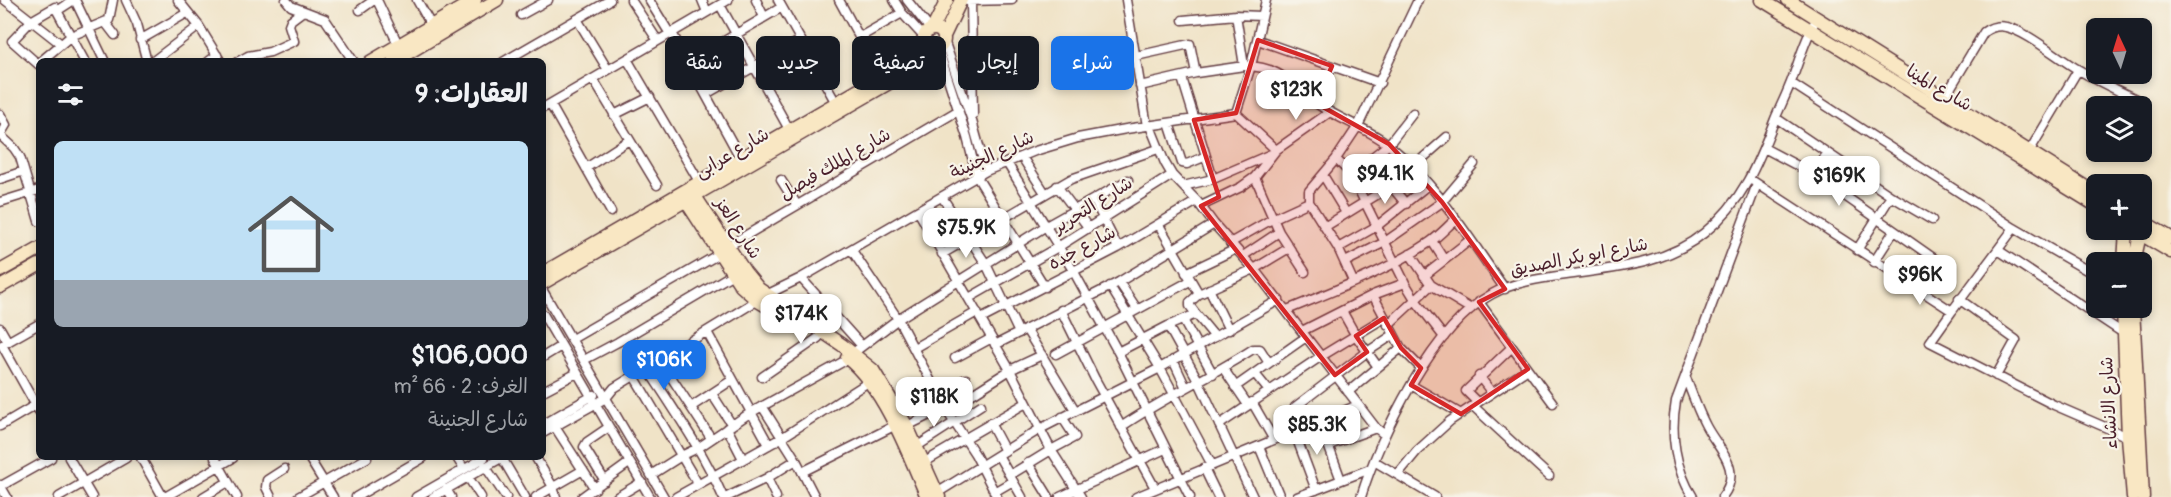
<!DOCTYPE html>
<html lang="ar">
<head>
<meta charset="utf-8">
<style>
  body { margin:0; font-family:Pangolin,"Playpen Sans Arabic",sans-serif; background:#242831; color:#f1f3f6; direction:rtl; height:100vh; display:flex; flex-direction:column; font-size:22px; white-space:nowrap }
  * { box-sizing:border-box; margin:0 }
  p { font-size:20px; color:#9ea1a6 }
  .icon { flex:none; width:33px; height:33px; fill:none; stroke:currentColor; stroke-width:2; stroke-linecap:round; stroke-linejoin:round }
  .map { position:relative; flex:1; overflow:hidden; direction:ltr }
  .sheet { position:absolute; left:36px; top:58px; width:510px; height:402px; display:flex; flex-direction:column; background:#171b24; border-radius:9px; box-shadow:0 3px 9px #0003; direction:rtl }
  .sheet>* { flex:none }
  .guide { position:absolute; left:564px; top:36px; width:570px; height:54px; direction:rtl; display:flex; gap:12px }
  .needle { width:39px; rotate:356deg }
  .fabs { position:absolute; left:2086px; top:18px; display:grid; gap:12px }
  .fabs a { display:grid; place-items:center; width:66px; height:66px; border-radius:9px; background:#171b24; box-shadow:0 3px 9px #0003; font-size:30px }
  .price { position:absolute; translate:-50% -51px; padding:0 14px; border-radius:12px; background:#fff; color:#222; font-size:20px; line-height:39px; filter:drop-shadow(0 2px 3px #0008) }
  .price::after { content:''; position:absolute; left:50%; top:36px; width:18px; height:14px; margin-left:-9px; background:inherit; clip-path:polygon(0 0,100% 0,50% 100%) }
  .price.active { background:#1a73e8; color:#fff }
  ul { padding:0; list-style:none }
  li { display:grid; align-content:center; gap:12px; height:318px; padding:0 18px }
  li+li { border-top:2px solid #363941 }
  li span { display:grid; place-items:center; height:186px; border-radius:9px; color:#555 }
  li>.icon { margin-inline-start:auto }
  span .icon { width:108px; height:108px; fill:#fffc; stroke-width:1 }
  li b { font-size:26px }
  h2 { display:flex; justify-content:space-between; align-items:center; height:72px; padding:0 18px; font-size:26px }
  .pill { padding:0 21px; border-radius:9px; background:#171b24; box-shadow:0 3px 9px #0003; font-size:21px; line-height:54px }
  .pill.active { background:#1a73e8; color:#fff }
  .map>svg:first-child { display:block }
</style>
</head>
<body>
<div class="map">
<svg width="2171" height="497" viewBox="0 0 2171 497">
  <rect width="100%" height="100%" fill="#f7f3e8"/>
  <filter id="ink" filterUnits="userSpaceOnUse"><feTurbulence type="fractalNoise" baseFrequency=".0167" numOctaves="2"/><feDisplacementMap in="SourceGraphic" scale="12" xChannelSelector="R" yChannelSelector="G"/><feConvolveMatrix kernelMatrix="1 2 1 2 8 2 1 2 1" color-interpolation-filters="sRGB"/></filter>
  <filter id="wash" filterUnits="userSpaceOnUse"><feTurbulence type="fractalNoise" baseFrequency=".008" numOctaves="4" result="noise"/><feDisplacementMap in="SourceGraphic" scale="24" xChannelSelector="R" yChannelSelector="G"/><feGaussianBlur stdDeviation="1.35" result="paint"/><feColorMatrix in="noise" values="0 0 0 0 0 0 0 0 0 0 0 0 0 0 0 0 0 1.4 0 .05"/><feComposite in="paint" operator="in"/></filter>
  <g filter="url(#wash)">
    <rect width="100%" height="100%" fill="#f0e3c7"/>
  </g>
  <g filter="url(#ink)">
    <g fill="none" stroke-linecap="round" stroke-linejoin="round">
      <g stroke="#633c42" stroke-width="11">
        <path id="minor" d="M5 0 61 44
          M75 0 105 62
          M126 0 137 24 147 62
          M178 0 199 26 221 62
          M286 0 291 6 325 19 354 62
          M377 0 398 44
          M417 0 431 25
          M631 0 658 41
          M649 0 670 34
          M702 0 707 12
          M756 0 764 17
          M778 0 836 103
          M839 0 881 77
          M894 0 902 13 924 37
          M907 0 930 29
          M1126 0 1147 126
          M967 1 1012 0
          M971 1 973 115
          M720 5 790 131
          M360 10 374 0
          M57 11 74 0
          M521 15 548 0
          M1236 15 1244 66
          M577 19 608 70
          M1183 20 1236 15 1262 16
          M105 22 115 35
          M672 33 741 159
          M860 37 902 13
          M140 40 187 13
          M944 40 972 121 986 171
          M1258 40 1380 83
          M938 48 967 137 977 177 1045 287
          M1136 56 1190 44 1196 73
          M627 59 700 183
          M40 62 71 36 109 20 113 0
          M152 62 199 26
          M208 62 217 55
          M237 62 248 56
          M251 62 248 56 270 52 294 41 289 25 291 20 303 11
          M503 62 610 0
          M689 62 782 7
          M39 65 12 41 31 21 55 7 85 62
          M1182 78 1213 179
          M593 79 657 185
          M1791 83 2014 228 2097 276
          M1140 86 1196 73 1244 66C1279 65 1293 86 1319 105 1341 121 1369 128 1390 146 1437 184 1470 240 1505 289
          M706 94 801 40
          M1945 97 1984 32C1991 27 1998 25 2006 27 2027 31 2059 59 2079 70 2099 82 2121 92 2142 102
          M1316 103 1332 66
          M550 104 611 212
          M543 108 728 0
          M1236 113 1251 66 1266 0
          M0 114 6 125 0 135
          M614 115 650 97
          M1776 118 1891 196 1932 220
          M1169 123 1182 163 1187 164 1204 157
          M1150 126 1165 163 1172 175 1197 201 1214 224 1254 269 1376 428 1385 435
          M0 135 14 148 20 157 39 221
          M1764 148 1815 175 1939 262
          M2030 150 2078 70
          M1022 157 1045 193
          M1336 159 1351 174 1405 283 1416 301 1444 337
          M1007 163 1074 272 1118 352 1190 497
          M586 168 629 140
          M1351 174 1389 144 1413 113
          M1323 175 1346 213
          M1815 175 1827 153
          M1255 177 1279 232 1305 272
          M0 179 24 171
          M1750 179 1952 311 2014 228
          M781 180 797 205
          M1057 186 1088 227
          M1183 186 1213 179 1271 154
          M1391 186 1406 204
          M942 197 986 264 1019 333
          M1094 200 1118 248
          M0 202 39 190
          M1201 206 1241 187 1255 177 1276 150 1330 112
          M918 211 1010 370 1051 450 1081 497
          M1159 225 1199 294
          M1326 226 1391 186 1447 137
          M1432 241 1444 260
          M1230 243 1274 218 1309 202
          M728 246 959 110
          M1338 248 1377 226 1428 185
          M851 249 898 319 945 408 975 454 997 497
          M1857 250 1891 196
          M1998 250 2123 333
          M942 254 1071 179 1158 149
          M1410 254 1431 285 1471 309
          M1243 256 1279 232
          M1345 262 1385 242 1442 202 1474 164
          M1874 262 1894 231
          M1186 273 1236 249
          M1424 276 1470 240
          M801 278 862 346
          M1353 281 1338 248 1309 202V191L1336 159 1358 126 1418 0
          M1119 282 1137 309
          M1110 286 1160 368 1212 465
          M1209 289 1229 330
          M543 291 664 497
          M1373 295 1401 348 1421 368
          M969 298 1058 247 1172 175
          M1959 299 2016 340 1996 376
          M1061 310 1095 379 1155 488
          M1287 310C1335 290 1387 271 1430 242 1439 236 1447 227 1455 220
          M1342 311 1356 336 1378 367
          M1952 311 1930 342 2054 405 2128 437
          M543 314 650 497
          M1196 314 1190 306V302L1199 294 1254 269 1289 248
          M981 319 1118 248 1197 201
          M1183 320 1213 374
          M39 324 2 345 39 411
          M1388 325 1431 285
          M1168 326 1199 382 1253 497
          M0 328 8 342
          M1026 329 1075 410
          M1302 331 1373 295 1405 283
          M707 332 769 445
          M572 339 719 254
          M995 345 1119 282 1214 224
          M914 348 977 312
          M1118 352 1168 326 1196 314 1215 337
          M853 353 898 319 1046 226 1128 180
          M1056 354 1190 281
          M543 357 561 346
          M955 358 990 339
          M584 360 618 342 733 274
          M660 360 711 438
          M1173 360 1186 388
          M647 368C674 410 703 451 723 497
          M1223 368 1248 405
          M1528 369 1553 403
          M1256 375 1269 391
          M634 376 698 484
          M1479 376 1492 393
          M762 377 818 338
          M1686 378C1692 394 1698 411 1706 426 1718 449 1744 469 1722 497
          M1411 385 1461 414
          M1235 387 1306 337
          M543 391 577 373
          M1348 392 1401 348
          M938 393 966 379
          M712 394 732 425
          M1252 402 1274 440
          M1477 402 1466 391 1511 348
          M762 406 796 460 815 497
          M1473 406 1549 476
          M691 407 732 380
          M1295 407 1367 352 1393 335
          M1319 420 1341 480
          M990 423 1005 451
          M543 424 594 395
          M1219 425 1320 357 1384 318
          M0 426 39 403
          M907 426 974 393 1010 370 1042 355
          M555 427 595 489
          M1121 427C1163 398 1210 377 1253 349H1260L1269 363
          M727 428 743 459
          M1294 431 1316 490
          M543 433 606 398 614 388 766 295 801 278 986 171 1035 151 1078 138 1126 129 1236 113 1276 150
          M1329 445 1376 428
          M1259 446 1280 497
          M916 447 981 405
          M998 455 1022 497
          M69 458 92 497
          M141 458 163 497
          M215 458 237 497
          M309 458 333 497
          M457 458 464 469
          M502 458 525 497
          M536 458 553 487 556 497
          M1374 461 1435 497
          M923 463 1026 403
          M1028 463 1049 497
          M485 466 506 497
          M1204 468 1218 497
          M802 472 894 426
          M1398 474 1417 451 1450 421 1528 369 1479 302
          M651 475 681 456 698 448 750 413 848 359
          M1010 475 1051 450 1075 437 1062 417
          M468 477 481 497
          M767 478 776 497
          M605 481 584 447 587 442 609 427
          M0 485 7 497
          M1 486 51 458
          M446 489 451 497
          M994 492 1013 481
          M937 493 1040 429 1160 368 1279 300
          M59 497 126 458
          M165 497 233 458
          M203 497 228 482
          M271 497 266 487 267 480 284 469
          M298 497 367 458
          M356 497 423 458
          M416 497 484 458
          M433 497 501 458
          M536 497 583 470
          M582 497 629 463
          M617 497 642 482
          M676 497 783 437 870 381
          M727 497 767 478 796 460
          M1060 497 1165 449
          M1136 497 1358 405
          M1297 497 1370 469
          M1361 497C1380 435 1433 326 1492 294 1513 282 1543 278 1566 275 1614 268 1665 265 1704 233 1743 202 1758 163 1775 119 1781 105 1788 91 1793 77 1800 57 1806 37 1817 18
          M1693 497C1675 469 1670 433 1676 401L1757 184"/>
      </g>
      <g stroke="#633c42" stroke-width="15">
        <path id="secondary" d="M1762 0 2097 206
          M1788 0 2097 194
          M933 28 947 0
          M924 39a10 10 0 1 1 20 0a10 10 0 1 1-20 0Z
          M944 36 961 0
          M370 62 475 0
          M393 62 497 0
          M691 190 745 272 759 289 842 345 873 370 907 426 939 497
          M682 195 741 286 758 301 780 314
          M2142 221 2171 238
          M2134 230 2171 252
          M2124 262 2126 230
          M2134 262 2141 230
          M0 271 39 249
          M543 273 881 77 925 44
          M543 283 908 72 935 49
          M0 287 39 265
          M2123 308 2128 437 2133 497
          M2133 308 2143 497
          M847 358C883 386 909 454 927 497"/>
      </g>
      <use href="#minor" stroke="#fff" stroke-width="8"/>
      <use href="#secondary" stroke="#f9e7c3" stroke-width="12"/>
    </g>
  </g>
  <path fill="#d62828" fill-opacity="0.2" stroke="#d62828" stroke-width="4.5" stroke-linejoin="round" d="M1258 40 1332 66 1316 103 1389 144 1442 202 1505 289 1479 302 1528 369 1461 414 1411 385 1421 368 1401 348 1384 318 1356 336 1367 352 1335 375 1201 206 1219 197 1194 120 1236 113Z"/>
  <g text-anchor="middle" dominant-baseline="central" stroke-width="4.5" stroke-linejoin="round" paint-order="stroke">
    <g font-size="18" fill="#4a1f2b" stroke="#f7f3e8">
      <text transform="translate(1939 88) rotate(31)">شارع المينا</text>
      <text transform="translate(732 153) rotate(-30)">شارع عرابى</text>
      <text transform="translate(992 155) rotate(-25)">شارع الجنينة</text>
      <text transform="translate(835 164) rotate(-30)">شارع الملك فيصل</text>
      <text transform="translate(1093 205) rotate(-32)">شارع التحرير</text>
      <text transform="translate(738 228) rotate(57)">شارع العز</text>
      <text transform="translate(1082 248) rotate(-28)">شارع جده</text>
      <text transform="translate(1579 257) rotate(-11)">شارع ابو بكر الصديق</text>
      <text transform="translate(2109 403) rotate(-93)">شارع الانشاء</text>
    </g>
  </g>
</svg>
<div class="fabs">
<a><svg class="needle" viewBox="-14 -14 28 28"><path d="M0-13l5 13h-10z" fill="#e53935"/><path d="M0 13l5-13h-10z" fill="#9ea1a6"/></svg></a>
<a><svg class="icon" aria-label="layers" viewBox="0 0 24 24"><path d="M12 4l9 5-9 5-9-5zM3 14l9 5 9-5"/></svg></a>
<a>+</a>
<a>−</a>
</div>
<b class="price" style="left:1296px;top:121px">$123K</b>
<b class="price" style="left:1385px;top:205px">$94.1K</b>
<b class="price" style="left:1839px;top:207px">$169K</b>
<b class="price" style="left:966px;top:259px">$75.9K</b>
<b class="price" style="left:1920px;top:306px">$96K</b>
<b class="price" style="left:801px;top:345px">$174K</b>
<b class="price active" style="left:664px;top:391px">$106K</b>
<b class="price" style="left:934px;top:428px">$118K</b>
<b class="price" style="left:1317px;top:456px">$85.3K</b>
<div class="guide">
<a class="pill active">شراء</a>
<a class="pill">إيجار</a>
<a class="pill">تصفية</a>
<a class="pill">جديد</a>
<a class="pill">شقة</a>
</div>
<section class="sheet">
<h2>العقارات: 9<svg class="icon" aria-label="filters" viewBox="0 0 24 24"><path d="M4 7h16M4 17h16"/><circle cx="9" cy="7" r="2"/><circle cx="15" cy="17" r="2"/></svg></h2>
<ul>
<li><span style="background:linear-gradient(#bfe0f5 75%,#9aa5b1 0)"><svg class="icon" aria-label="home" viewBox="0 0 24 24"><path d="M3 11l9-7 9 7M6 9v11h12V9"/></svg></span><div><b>$106,000</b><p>الغرف: 2 · 66 m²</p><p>شارع الجنينة</p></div></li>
</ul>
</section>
</div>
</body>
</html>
